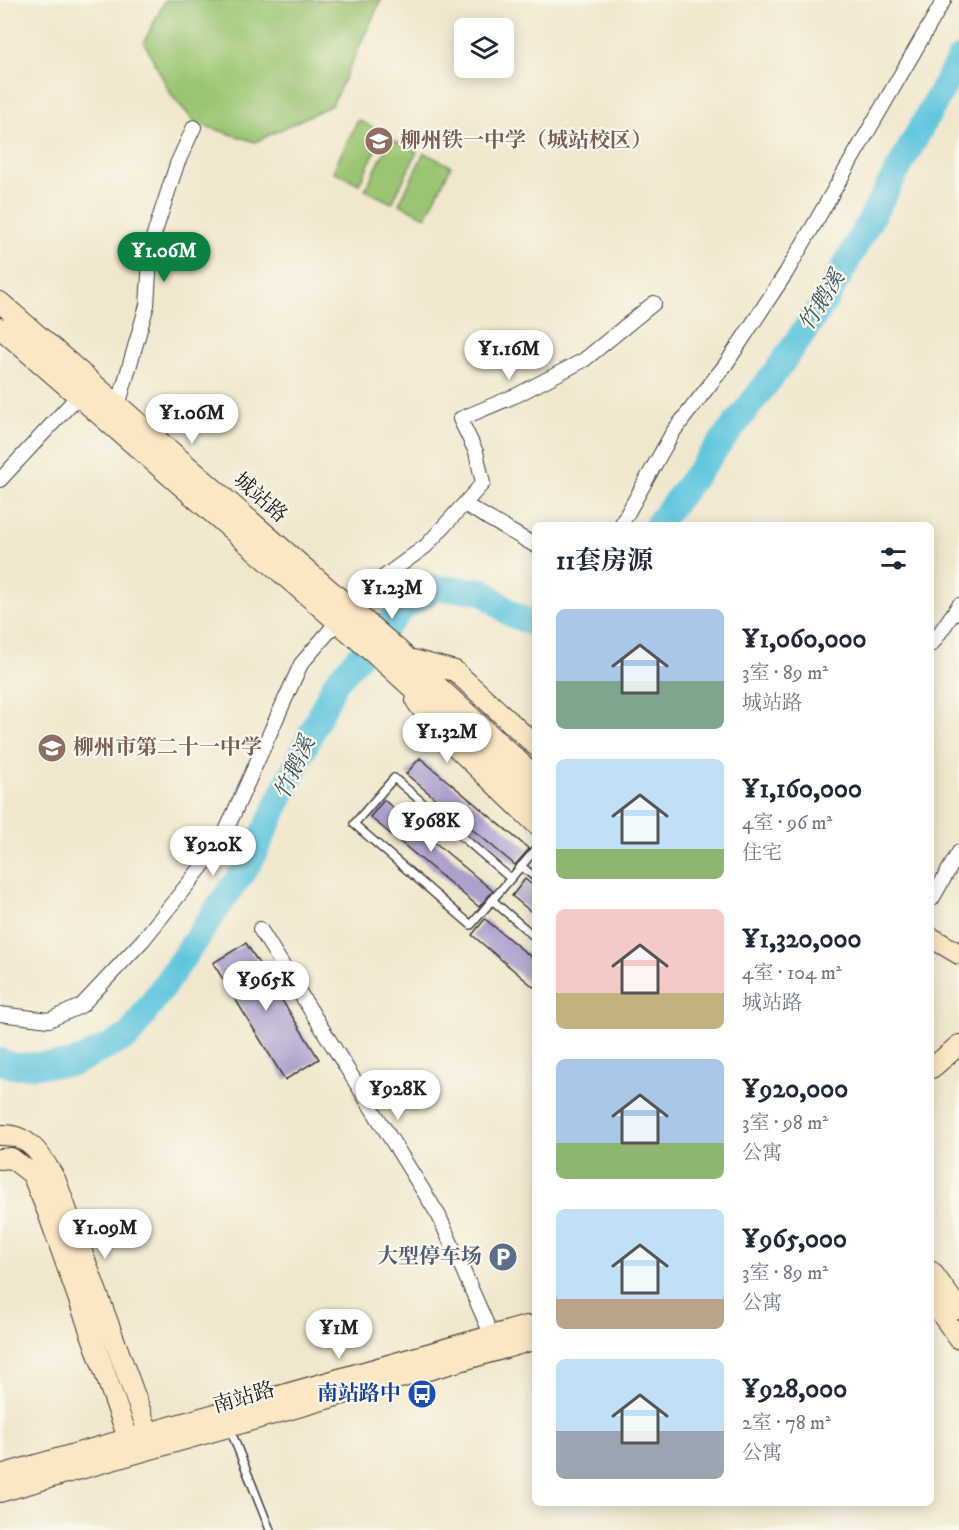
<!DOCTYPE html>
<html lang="zh">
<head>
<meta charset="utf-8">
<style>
  body { margin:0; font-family:"IM FELL DW Pica","Noto Serif SC",serif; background:#f2f2f3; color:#1f2937; height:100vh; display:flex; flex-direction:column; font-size:22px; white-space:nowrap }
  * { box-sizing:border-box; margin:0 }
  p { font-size:20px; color:#747a83 }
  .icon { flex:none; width:33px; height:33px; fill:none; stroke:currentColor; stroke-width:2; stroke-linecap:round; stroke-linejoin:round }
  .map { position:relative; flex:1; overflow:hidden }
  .side { position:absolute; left:532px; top:522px; width:402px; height:984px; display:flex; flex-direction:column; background:#fff; border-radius:9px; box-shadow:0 3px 15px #0003 }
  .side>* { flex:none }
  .tools { position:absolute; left:454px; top:18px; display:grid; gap:12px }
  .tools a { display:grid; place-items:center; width:60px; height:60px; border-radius:9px; background:#fff; box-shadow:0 3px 15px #0003; font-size:30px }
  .price { position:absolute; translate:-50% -51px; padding:0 14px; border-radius:21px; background:#fff; color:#222; font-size:20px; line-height:39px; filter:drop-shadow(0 2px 3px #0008) }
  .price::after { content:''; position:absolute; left:50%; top:36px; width:18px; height:14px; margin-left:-9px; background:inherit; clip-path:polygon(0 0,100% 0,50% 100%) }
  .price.current { background:#0b8043; color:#fff }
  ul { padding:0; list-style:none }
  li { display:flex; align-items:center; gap:18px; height:150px; padding:0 24px }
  li span { display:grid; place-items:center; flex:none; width:168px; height:120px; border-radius:9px; color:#555 }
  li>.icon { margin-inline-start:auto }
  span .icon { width:72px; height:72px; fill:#fffc; stroke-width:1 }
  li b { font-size:26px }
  h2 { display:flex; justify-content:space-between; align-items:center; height:72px; padding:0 24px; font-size:26px }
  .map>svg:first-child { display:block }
</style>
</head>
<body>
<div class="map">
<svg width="959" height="1530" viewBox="0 0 959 1530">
  <rect width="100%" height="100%" fill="#fbf7ec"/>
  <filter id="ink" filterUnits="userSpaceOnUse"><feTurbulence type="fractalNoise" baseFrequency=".0167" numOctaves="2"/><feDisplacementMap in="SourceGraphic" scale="12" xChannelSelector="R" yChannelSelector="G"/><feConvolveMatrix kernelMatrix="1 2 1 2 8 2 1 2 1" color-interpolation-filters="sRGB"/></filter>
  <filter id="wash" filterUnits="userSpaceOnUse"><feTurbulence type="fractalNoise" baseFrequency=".008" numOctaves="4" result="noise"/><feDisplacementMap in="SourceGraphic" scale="24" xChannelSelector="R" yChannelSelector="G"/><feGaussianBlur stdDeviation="1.35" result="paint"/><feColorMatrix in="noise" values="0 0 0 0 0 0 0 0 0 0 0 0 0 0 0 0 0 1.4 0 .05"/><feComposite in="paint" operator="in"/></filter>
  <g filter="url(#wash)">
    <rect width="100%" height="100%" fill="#f1e7cd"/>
    <path fill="#9bc572" stroke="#5c7047" stroke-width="1.5" d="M165 0H381L332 105 255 142 196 123 172 96 144 42Z
      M358 120 384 133 359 184 333 171Z
      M391 139 417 152 392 203 365 190Z
      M424 153 451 166 426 217 399 204Z"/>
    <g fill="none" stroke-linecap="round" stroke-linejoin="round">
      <path stroke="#61c6de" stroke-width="26" d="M657 525 777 370 827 298 959 59
        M0 1061 13 1066 72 1064 129 1036 251 860 335 683 404 607 436 588 483 591 509 613 536 625"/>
    </g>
    <g id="blocks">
      <path fill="#ada1cc" d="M420 758 529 849 515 865 406 774Z
        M384 800 493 891 479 907 370 817Z
        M525 879 536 888V916L512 896Z
        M485 919 536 961V989L472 935Z
        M246 943 319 1059 285 1080 213 963Z"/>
    </g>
  </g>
  <g filter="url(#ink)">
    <use href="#blocks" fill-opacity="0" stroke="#3c3a37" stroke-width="1.5"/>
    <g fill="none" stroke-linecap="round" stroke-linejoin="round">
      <g stroke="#3c3a37" stroke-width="10">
        <path id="lane" d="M521 866 536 878
          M510 878 394 778 354 824 471 925 536 849
          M492 900 536 938
          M230 1429 270 1530"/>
      </g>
      <g stroke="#3c3a37" stroke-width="16">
        <path id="street" d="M115 410 118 406 147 305 151 244 177 164 194 127
          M0 480 78 396
          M464 504 483 483 476 452 460 419 517 395 584 360 654 303
          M621 525 673 432 726 364 786 273 944 0
          M350 608 366 590 426 546 464 504 536 546
          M932 644 959 605
          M932 899 959 852
          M260 929 439 1216 492 1336
          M0 1014 49 1020 81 1006 143 940 220 844 301 664 338 621"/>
      </g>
      <g stroke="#3c3a37" stroke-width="22">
        <path id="secondary" d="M0 302 402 653 536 777
          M0 328 389 667 536 802
          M413 660 455 671 536 746
          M416 701 433 725 536 824
          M932 938 959 954
          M932 1068 959 1045
          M0 1135C30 1133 43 1158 56 1181L153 1445
          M0 1159 11 1158 32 1174 48 1213 133 1452
          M932 1272 959 1309
          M932 1301 959 1339
          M0 1475 526 1326H536
          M0 1492 530 1341 536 1338"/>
      </g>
      <use href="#lane" stroke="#fff" stroke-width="7"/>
      <use href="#street" stroke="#fff" stroke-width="14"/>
      <use href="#secondary" stroke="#fbe7c3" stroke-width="20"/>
    </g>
  </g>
  <defs>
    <g id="school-disc" transform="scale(1.5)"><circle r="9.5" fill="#8d6e63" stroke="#fbf7ec"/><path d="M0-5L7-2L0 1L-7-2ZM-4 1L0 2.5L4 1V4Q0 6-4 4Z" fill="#fff"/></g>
    <g id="parking-disc" transform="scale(1.5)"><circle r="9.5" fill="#5c6f8a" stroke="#fbf7ec"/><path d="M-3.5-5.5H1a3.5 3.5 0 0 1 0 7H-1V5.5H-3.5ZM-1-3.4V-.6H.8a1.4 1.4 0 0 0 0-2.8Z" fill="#fff"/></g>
    <g id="bus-disc" transform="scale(1.5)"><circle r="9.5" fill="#1a4fb4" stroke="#fbf7ec"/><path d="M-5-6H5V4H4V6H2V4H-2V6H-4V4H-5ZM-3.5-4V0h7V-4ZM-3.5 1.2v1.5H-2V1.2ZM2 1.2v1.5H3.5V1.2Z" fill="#fff"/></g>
  </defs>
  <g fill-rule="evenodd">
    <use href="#school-disc" x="379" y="141"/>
    <use href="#school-disc" x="52" y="748"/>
    <use href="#parking-disc" x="503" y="1257"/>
    <use href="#bus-disc" x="422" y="1394"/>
  </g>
  <g text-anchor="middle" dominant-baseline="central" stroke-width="4.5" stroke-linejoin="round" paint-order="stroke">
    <g font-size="21" font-weight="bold" fill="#785e54" stroke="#fbf7ec" text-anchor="start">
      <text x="400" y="141">柳州铁一中学（城站校区）</text>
      <text x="73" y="748">柳州市第二十一中学</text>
    </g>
    <g font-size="21" fill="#1c1c1c" stroke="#fbf7ec">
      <text transform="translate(260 498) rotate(41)">城站路</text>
      <text transform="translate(244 1398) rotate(-16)">南站路</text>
    </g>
    <g font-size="21" font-weight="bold" fill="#4e5e75" stroke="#fbf7ec" text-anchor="end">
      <text x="482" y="1257">大型停车场</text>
    </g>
    <g font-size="21" font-weight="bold" fill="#164399" stroke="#fbf7ec" text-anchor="end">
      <text x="401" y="1394">南站路中</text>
    </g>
    <g font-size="22" font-style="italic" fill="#345860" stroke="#fbf7ec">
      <text transform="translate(822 301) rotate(-58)">竹鹅溪</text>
      <text transform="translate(295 768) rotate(-65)">竹鹅溪</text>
    </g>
  </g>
</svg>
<div class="tools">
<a><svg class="icon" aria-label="layers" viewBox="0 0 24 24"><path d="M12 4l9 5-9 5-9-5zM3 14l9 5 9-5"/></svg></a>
</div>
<b class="price current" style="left:164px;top:283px">¥1.06M</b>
<b class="price" style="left:509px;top:381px">¥1.16M</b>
<b class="price" style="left:192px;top:445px">¥1.06M</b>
<b class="price" style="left:392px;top:620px">¥1.23M</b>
<b class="price" style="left:447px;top:764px">¥1.32M</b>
<b class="price" style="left:431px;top:853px">¥968K</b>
<b class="price" style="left:213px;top:877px">¥920K</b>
<b class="price" style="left:266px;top:1012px">¥965K</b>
<b class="price" style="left:398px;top:1121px">¥928K</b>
<b class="price" style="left:105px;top:1260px">¥1.09M</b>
<b class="price" style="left:339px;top:1360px">¥1M</b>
<section class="side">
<h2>11套房源<svg class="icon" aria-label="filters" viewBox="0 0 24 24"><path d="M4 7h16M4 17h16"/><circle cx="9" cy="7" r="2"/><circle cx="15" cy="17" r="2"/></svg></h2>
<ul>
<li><span style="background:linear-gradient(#a9c7e8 60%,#7fa58c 0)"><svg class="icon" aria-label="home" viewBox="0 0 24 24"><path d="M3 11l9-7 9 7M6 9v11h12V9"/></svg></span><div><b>¥1,060,000</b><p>3室 · 89 m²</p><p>城站路</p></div></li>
<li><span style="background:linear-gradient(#bfe0f5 75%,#8fb573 0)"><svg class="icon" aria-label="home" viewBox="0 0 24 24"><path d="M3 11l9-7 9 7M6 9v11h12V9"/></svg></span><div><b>¥1,160,000</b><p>4室 · 96 m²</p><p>住宅</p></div></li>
<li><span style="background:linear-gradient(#f6c9c9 70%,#c2b280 0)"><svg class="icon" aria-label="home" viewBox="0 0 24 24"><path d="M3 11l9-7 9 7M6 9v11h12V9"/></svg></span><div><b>¥1,320,000</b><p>4室 · 104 m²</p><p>城站路</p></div></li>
<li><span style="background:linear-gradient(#a9c7e8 70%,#8fb573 0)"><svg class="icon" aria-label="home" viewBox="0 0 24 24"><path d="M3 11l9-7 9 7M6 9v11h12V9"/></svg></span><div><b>¥920,000</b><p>3室 · 98 m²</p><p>公寓</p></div></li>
<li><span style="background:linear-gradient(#bfe0f5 75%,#b9a48a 0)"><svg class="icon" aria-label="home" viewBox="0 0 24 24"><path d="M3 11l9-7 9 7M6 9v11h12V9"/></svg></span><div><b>¥965,000</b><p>3室 · 89 m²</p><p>公寓</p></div></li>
<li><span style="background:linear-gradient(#bfe0f5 60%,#9aa5b1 0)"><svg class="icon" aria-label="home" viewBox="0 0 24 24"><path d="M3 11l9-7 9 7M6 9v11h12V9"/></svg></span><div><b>¥928,000</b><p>2室 · 78 m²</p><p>公寓</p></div></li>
</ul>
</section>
</div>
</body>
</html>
